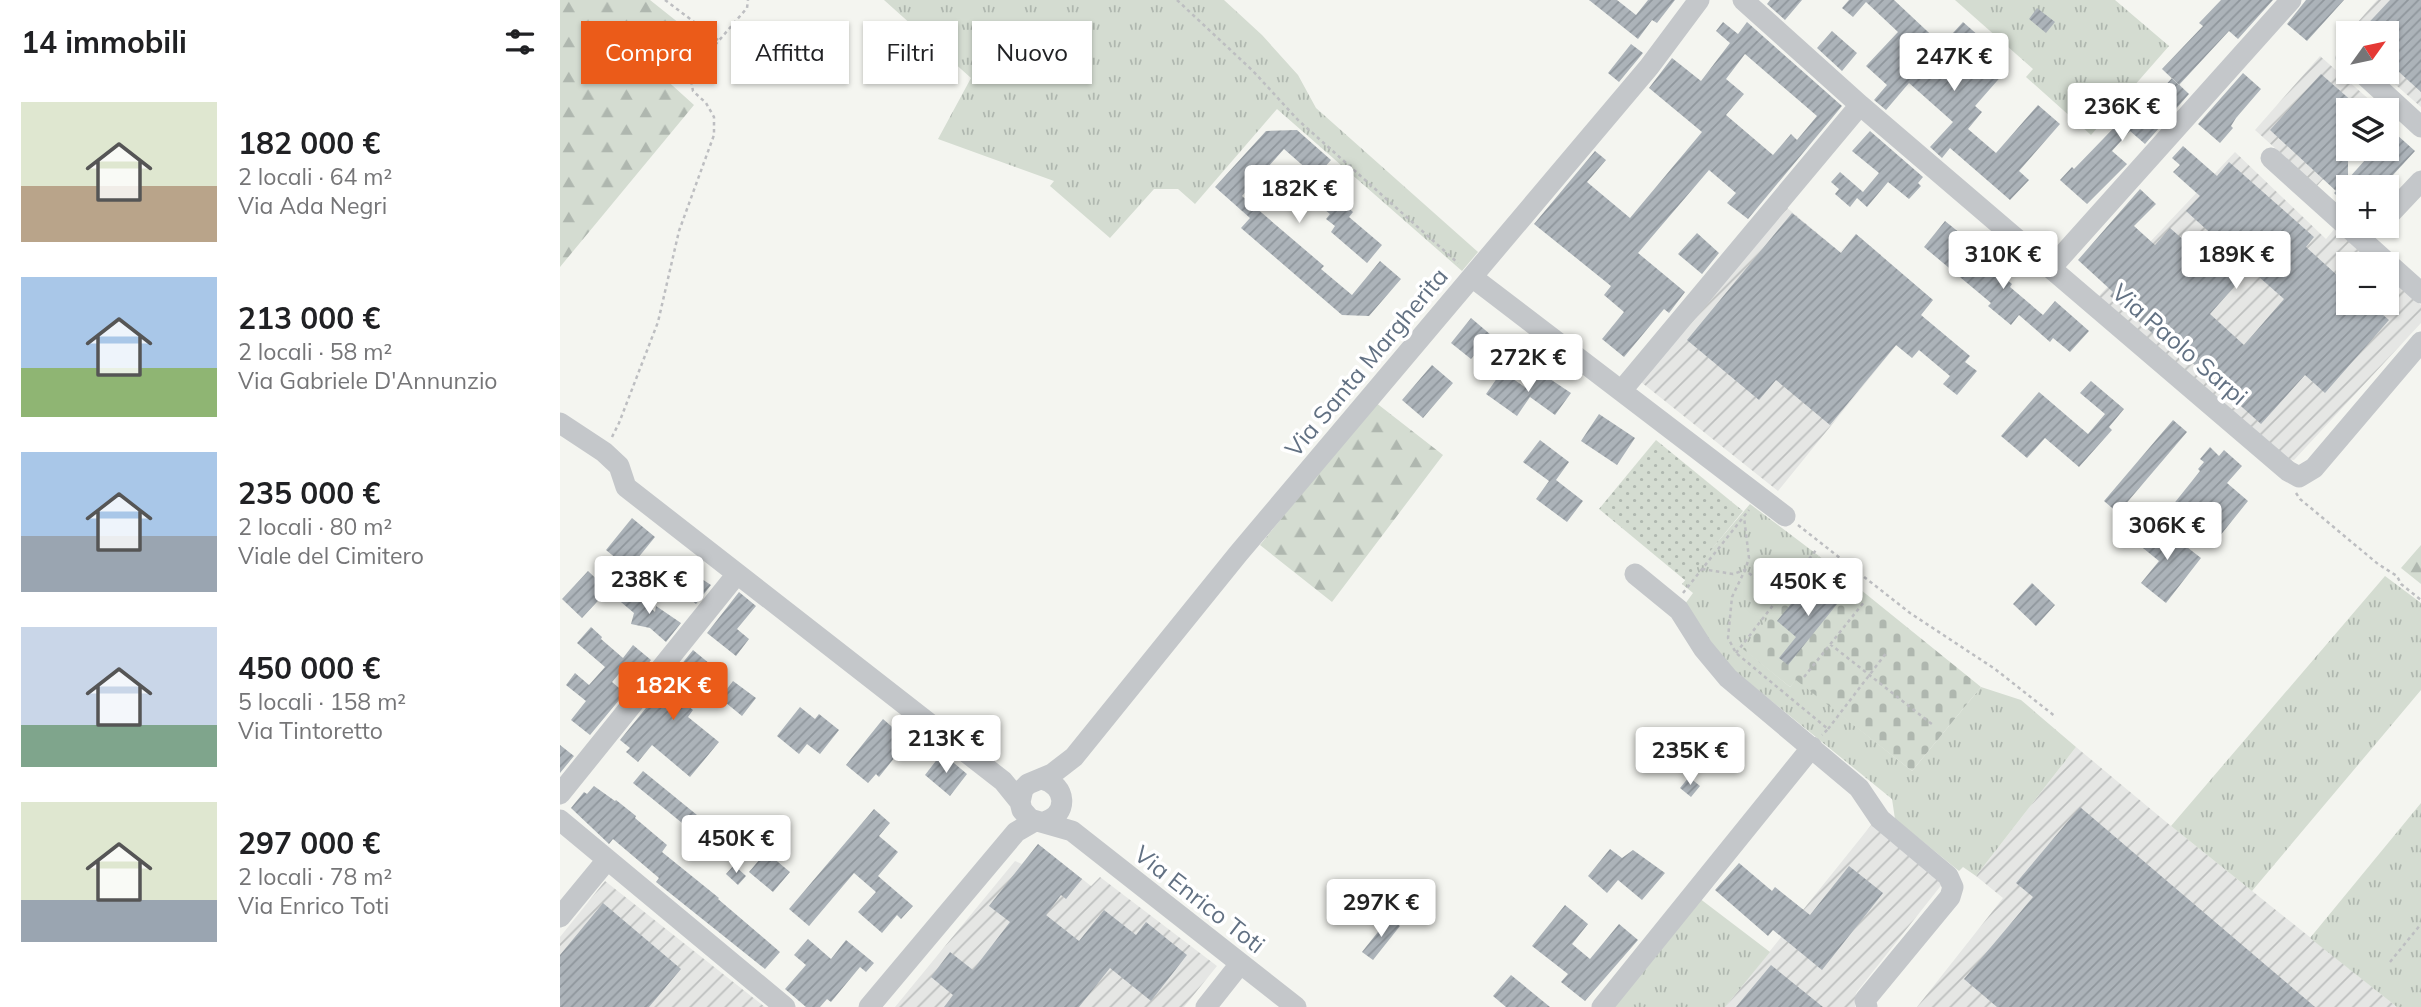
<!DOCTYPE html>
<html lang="it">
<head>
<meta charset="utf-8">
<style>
  body { margin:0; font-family:Mulish,sans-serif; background:#f6f6f6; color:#202124; height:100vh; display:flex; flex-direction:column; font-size:26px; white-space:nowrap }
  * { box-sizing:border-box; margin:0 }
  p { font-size:23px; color:#757577 }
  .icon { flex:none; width:38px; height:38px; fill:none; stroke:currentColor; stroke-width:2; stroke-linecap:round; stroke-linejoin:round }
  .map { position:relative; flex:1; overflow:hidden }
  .panel { display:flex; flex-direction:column; background:#fff; width:560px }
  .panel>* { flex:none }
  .guide { position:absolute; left:21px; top:21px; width:665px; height:63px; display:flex; gap:14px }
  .needle { width:46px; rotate:57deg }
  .fabs { position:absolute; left:1776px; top:21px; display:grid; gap:14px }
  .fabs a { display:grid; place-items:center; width:63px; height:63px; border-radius:0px; background:#fff; box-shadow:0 2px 5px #0004; font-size:35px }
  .price { position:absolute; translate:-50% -60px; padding:0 16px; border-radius:7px; background:#fff; color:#222; font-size:23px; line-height:46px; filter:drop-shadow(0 2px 4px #0008) }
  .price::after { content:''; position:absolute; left:50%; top:42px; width:21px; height:16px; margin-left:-10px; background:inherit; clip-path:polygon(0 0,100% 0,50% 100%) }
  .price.on { background:#eb5b19; color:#fff }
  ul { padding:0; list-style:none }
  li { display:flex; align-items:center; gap:21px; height:175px; padding:0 21px }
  li span { display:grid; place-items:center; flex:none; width:196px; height:140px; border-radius:0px; color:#555 }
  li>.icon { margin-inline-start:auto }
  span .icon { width:84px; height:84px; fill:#fffc; stroke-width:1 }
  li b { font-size:30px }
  h2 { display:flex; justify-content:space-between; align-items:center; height:84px; padding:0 21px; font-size:30px }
  .pill { padding:0 24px; border-radius:0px; background:#fff; box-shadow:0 2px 5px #0004; font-size:24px; line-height:63px }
  .pill.on { background:#eb5b19; color:#fff }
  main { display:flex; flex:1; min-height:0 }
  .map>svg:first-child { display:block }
</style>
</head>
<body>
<main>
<section class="panel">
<h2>14 immobili<svg class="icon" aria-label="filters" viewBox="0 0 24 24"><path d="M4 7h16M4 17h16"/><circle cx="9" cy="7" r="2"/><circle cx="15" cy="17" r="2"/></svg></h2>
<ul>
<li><span style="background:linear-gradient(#dfe7d0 60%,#b9a48a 0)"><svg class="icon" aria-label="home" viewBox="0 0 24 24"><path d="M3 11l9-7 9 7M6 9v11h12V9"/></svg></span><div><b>182 000 €</b><p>2 locali · 64 m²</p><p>Via Ada Negri</p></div></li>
<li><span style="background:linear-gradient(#a9c7e8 65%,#8fb573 0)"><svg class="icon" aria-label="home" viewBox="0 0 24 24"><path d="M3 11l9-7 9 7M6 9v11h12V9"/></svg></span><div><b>213 000 €</b><p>2 locali · 58 m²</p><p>Via Gabriele D'Annunzio</p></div></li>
<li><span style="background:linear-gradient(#a9c7e8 60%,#9aa5b1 0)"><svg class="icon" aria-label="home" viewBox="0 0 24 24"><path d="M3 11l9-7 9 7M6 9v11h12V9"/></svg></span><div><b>235 000 €</b><p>2 locali · 80 m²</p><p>Viale del Cimitero</p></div></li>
<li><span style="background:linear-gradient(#c9d6e8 70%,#7fa58c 0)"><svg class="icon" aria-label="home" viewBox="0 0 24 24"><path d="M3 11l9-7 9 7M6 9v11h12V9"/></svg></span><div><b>450 000 €</b><p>5 locali · 158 m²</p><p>Via Tintoretto</p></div></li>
<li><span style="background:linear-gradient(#dfe7d0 70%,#9aa5b1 0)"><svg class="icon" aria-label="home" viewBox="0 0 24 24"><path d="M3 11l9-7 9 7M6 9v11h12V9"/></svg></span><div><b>297 000 €</b><p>2 locali · 78 m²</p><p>Via Enrico Toti</p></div></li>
</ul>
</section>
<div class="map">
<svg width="1861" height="1007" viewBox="0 0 1861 1007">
  <defs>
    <pattern id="industrial-furrows" width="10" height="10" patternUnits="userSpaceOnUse" patternTransform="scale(1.75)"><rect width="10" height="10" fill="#e5e6e4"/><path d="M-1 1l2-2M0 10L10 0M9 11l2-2" fill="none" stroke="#bdbfbe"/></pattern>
    <pattern id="grass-tufts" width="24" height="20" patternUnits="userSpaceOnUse" patternTransform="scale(1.75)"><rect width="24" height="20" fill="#d4dcd1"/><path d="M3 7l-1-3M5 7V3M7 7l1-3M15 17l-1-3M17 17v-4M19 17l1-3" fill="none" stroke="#afb7af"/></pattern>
    <pattern id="forest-firs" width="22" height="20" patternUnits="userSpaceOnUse" patternTransform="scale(1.75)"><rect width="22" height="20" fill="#d4dcd1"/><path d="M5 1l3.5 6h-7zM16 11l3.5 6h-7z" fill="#afb7af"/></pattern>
    <pattern id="cemetery-stones" width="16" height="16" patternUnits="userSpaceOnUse" patternTransform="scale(1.75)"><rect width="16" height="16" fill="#d4dcd1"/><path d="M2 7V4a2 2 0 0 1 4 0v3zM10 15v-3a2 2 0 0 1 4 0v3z" fill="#afb7af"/></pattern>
    <pattern id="garden-dots" width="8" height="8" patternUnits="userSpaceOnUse" patternTransform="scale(1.75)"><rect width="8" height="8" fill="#d4dcd1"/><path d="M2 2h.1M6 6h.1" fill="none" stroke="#afb7af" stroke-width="1.8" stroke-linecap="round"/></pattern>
    <pattern id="building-hatch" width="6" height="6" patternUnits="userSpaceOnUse" patternTransform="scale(1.75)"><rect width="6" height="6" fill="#acb3b9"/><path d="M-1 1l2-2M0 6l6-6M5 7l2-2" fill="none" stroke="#8f969c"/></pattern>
  </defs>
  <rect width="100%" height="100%" fill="#f4f5f0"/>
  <path fill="url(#industrial-furrows)" d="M1817 0H1861V107L1821 72H1827V33H1788V42L1784 38Z
    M1760 56 1821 110H1788V149H1790L1757 186 1695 130Z
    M1675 152 1766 239 1776 227 1817 264H1788V303H1827V274L1861 305V323L1734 460 1724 459 1537 298Z
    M1226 207 1280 252 1296 234 1321 255 1303 277 1336 269 1373 300 1218 491 1081 382Z
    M1516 747 1611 826 1837 1007H1357L1443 898 1416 876Z
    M1312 824 1383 883 1296 993 1295 1007H1165Z
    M478 844 531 886 540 877 657 966 624 1007H335L455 861 462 864Z
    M45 881 205 1007H0V937Z"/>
  <path fill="url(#grass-tufts)" d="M324 0H664L702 35 738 75 756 108 918 252 902 271 717 109 635 204 618 189H594L550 238 490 186 494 181 378 139 411 78Z
    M1395 0H1555L1609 46 1531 135 1466 77 1473 69Z
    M1190 504 1259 556 1184 649 1230 687 1236 679 1352 771 1421 687 1461 700 1516 747 1416 876 1403 867 1399 871 1335 819 1332 799 1166 664 1125 604 1133 593 1122 584Z
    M1825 576 1861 603V690L1692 891 1611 826Z
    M1861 803V1007H1837L1750 938Z
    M1139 898 1210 952 1165 1007H1050Z"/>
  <path fill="url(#forest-firs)" d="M0 0H90L129 31 92 67 134 105 0 267Z
    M815 402 883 455 772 602 700 545Z
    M1861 545V584L1841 568Z"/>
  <path fill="url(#cemetery-stones)" d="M1259 556 1421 687 1352 771 1236 680 1230 687 1183 649Z"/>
  <path fill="url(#garden-dots)" d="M1096 440 1183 511 1126 581 1039 509Z"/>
  <path fill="url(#building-hatch)" fill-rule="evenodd" d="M1029 0H1057L1076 15 1088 0H1115L1097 23 1092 20 1078 39Z
    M1210 0H1242L1225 20 1207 4Z
    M1289 0H1334L1382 45 1403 22 1428 44 1420 52 1444 73 1415 106 1422 112 1408 129 1436 153 1478 105 1500 124 1459 171 1469 180 1450 200 1390 148 1382 158 1370 147 1393 122 1349 83 1326 110 1314 100 1327 85 1306 66 1338 32 1306 2 1293 17 1282 8Z
    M1661 0H1713L1678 39 1669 31 1619 85 1602 69 1643 26 1639 23Z
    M1746 0H1784L1747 41 1727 24Z
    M1830 0H1861V92L1827 61V33H1799Z
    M1477 8 1495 22 1486 33 1469 19Z
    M1163 22 1178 34 1187 22 1282 106 1188 219 1167 203 1176 193 1149 170 1078 253 1125 292 1109 313 1104 309 1064 357 1042 339 1064 312 1044 295 1051 286 974 224 1035 151 1046 160 1027 182 1070 218 1142 132 1089 88 1112 58 1141 81 1170 43 1156 31ZM1185 54 1257 116 1237 140 1231 134 1213 155 1166 115 1184 94 1166 79Z
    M1272 31 1297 53 1282 71 1257 48Z
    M1071 44 1083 53 1059 82 1048 73Z
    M1683 73 1701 89 1676 118 1671 126 1673 128 1660 143 1638 124Z
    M1761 74 1802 110H1788V179L1815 149H1827V126L1855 151 1822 187H1788V207L1774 193 1776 191 1710 130Z
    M1612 78 1629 94 1585 144 1570 131 1552 151 1567 164 1527 204 1500 180 1512 167 1514 169 1574 107 1581 112Z
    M737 130 771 160 756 177 724 149 682 196 764 266 761 269 792 295 820 261 841 279 809 316 782 315 681 228 690 218 655 187 706 131Z
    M1310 131 1363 177 1358 183 1361 186 1349 199 1328 182 1307 207 1297 198 1290 207 1275 194 1279 189 1271 182 1280 172 1303 192 1319 173 1292 151Z
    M1623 146 1657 176 1669 162 1754 237 1746 247 1788 285V303H1809L1829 320 1765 393 1745 375 1701 424 1618 350 1615 353 1550 296 1553 292 1518 260 1580 189 1596 204 1574 226 1595 245 1610 228 1642 256 1657 239 1626 211 1640 196 1613 172 1620 165 1612 158ZM1690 269 1724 299 1684 345 1650 314Z
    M761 177 788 200 785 205 793 212 789 217 822 245 807 263 771 232 775 226 766 219 770 214 746 194Z
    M1232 213 1281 253 1296 234 1373 300 1361 315 1410 356 1405 362 1417 371 1397 395 1383 384 1390 376 1359 350 1352 358 1336 345 1270 425 1216 380 1199 400 1127 340Z
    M1385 221 1411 242 1404 250 1427 270 1430 266 1452 284 1450 287 1483 315 1495 301 1529 331 1510 352 1493 338 1490 342 1459 315 1451 325 1428 306 1431 303 1364 247Z
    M1137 233 1159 253 1142 274 1118 254Z
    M911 318 931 335 911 359 891 343Z
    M872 365 893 383 863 418 842 400Z
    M942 371 969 390 981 373 1011 393 995 415 970 397 957 416 926 394Z
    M1531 381 1564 409 1549 427 1552 430 1519 467 1485 438 1467 458 1441 436 1479 392 1528 434 1545 414 1520 393Z
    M1039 414 1075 438 1057 465 1021 441Z
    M1613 420 1627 432 1558 513 1544 501Z
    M980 440 1009 462 996 480 1023 501 1007 522 976 499 989 481 963 462Z
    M1650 447 1659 456 1664 450 1682 466 1667 483 1688 501 1655 542 1612 506 1640 471 1638 469 1644 462 1640 459Z
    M72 518 95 537 69 569 46 550Z
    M1596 523 1641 558 1606 603 1581 583 1599 561 1578 544Z
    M107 563 125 568 151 585 136 604 121 591 101 586Z
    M28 571 48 590 22 618 2 599Z
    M1281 581 1290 588 1228 665 1219 658 1236 637 1217 621 1244 588 1263 603Z
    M1472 583 1495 605 1476 626 1453 604Z
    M63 588 76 595 95 612 96 606 121 623 106 642 90 628 71 624 74 613 55 597Z
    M179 592 196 606 177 629 189 639 176 656 147 633Z
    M31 627 42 637 41 639 63 658 73 645 91 660 81 673 69 662 52 682 65 693 30 735 11 720 26 701 6 685 15 673 29 685 45 667 17 643Z
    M133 650 150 664 122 701 133 710 128 717 159 742 130 777 92 745 78 762 66 752 70 748 60 740Z
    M173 681 196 698 182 716 160 698Z
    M240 707 255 719 259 714 279 730 260 754 247 744 239 754 217 736Z
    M323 719 346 739 337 750 339 752 319 777 316 774 308 783 286 765Z
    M0 745 14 756 0 773Z
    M382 753 407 774 390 796 365 775Z
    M83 771 137 815 127 827 73 783Z
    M1129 777 1140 786 1131 797 1120 788Z
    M34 786 55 801 56 800 76 816 75 818 107 845 102 852 159 898 158 899 220 952 205 969 96 882 99 878 53 839 49 844 11 808 24 792 27 794Z
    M1520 807 1755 1007H1437L1404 979 1473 897 1456 883Z
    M314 809 330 823 319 836 338 852 318 876 353 906 341 919 337 915 322 933 298 912 316 892 294 873 249 926 229 909Z
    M478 844 522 879 506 899 501 895 486 915 519 941 544 910 576 935 586 922 627 955 591 1001 550 968 519 1007H384L393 995 371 977 390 952 413 970 450 922 429 906Z
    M1050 849 1062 858 1073 850 1105 873 1082 900 1058 880 1047 893 1028 876Z
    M206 852 230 872 213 892 189 872Z
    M1179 863 1212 891 1215 887 1250 915 1289 866 1323 893 1262 970 1213 930 1208 936 1155 890Z
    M174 865 186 876 178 885 166 874Z
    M43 903 121 969 89 1007H0V955Z
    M1005 905 1028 924 1012 944 1030 959 1059 924 1078 940 1025 1001 1001 982 1008 974 972 946Z
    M829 918 840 926 813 960 802 952Z
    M248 939 271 959 286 940 314 963 306 972 300 967 271 1002 267 999 260 1007H246L225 989 246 965 234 955Z
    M1211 965 1263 1007H1176Z
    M951 975 990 1007H946L933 996Z"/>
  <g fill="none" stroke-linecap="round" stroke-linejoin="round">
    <path stroke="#bdbec1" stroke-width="2.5" stroke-dasharray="3.5 3.5" stroke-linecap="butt" d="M105 0 158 40
      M617 0 693 71 738 120 898 263
      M52 437 59 423 98 322 119 231 154 135V117L146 103 133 91 130 74 187 8 188 0
      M1736 493 1740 499 1818 564 1837 576 1841 584 1861 600
      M1238 525 1350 613 1435 669 1496 717
      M1142 569 1173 574 1185 570 1189 558 1184 517
      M1123 593 1189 510
      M1219 597 1185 570 1172 597 1168 638 1176 653 1268 729 1262 735
      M1270 644 1373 725
      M1176 653 1256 550
      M1244 677 1304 602
      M1268 729 1327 652
      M1830 962 1861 924"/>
    <path stroke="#c4c7ca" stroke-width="21" d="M1183 0 1300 105 1728 471 1739 477 1754 468 1861 342
      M1786 58 1788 60
      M1801 72 1861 127
      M1711 158 1861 293
      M1827 217 1861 181
      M1491 268 1731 0
      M912 277 1225 516
      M1062 390 1300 105
      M0 423 44 452 59 466 66 487 443 781 460 802
      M1075 574 1119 610 1143 648 1168 678 1299 788 1320 819 1388 876 1393 887 1390 897 1305 1000 1307 1007
      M482 779C507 785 509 815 484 822
      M0 794 177 574
      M0 820 225 1007
      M0 917 47 860
      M309 1007 456 832 475 821
      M646 1007 680 964
      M736 1007 512 831 470 819 462 810 460 802 463 789 468 784 492 774 514 757 678 554 1089 67 1139 0
      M1042 1007 1252 747"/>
  </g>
  <g text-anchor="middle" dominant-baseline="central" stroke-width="7" stroke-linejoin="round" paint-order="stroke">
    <g font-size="24" fill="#627183" stroke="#fff">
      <text transform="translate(1620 344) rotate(41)">Via Paolo Sarpi</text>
      <text transform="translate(806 362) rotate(-50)">Via Santa Margherita</text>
      <text transform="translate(640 899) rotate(38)">Via Enrico Toti</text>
    </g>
  </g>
</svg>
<div class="fabs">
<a><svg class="needle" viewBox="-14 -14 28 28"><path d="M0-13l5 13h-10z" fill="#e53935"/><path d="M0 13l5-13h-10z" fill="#757577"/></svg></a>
<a><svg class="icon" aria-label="layers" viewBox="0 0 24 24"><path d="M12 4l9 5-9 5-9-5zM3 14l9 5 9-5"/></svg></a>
<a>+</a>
<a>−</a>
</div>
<b class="price" style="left:1394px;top:93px">247K €</b>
<b class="price" style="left:1562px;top:143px">236K €</b>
<b class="price" style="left:739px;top:225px">182K €</b>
<b class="price" style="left:1443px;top:291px">310K €</b>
<b class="price" style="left:1676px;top:291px">189K €</b>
<b class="price" style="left:968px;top:394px">272K €</b>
<b class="price" style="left:1607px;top:562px">306K €</b>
<b class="price" style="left:89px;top:616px">238K €</b>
<b class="price" style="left:1248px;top:618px">450K €</b>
<b class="price on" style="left:113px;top:722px">182K €</b>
<b class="price" style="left:386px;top:775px">213K €</b>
<b class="price" style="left:1130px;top:787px">235K €</b>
<b class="price" style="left:176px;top:875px">450K €</b>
<b class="price" style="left:821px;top:939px">297K €</b>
<div class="guide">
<a class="pill on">Compra</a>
<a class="pill">Affitta</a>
<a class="pill">Filtri</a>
<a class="pill">Nuovo</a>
</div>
</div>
</main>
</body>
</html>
